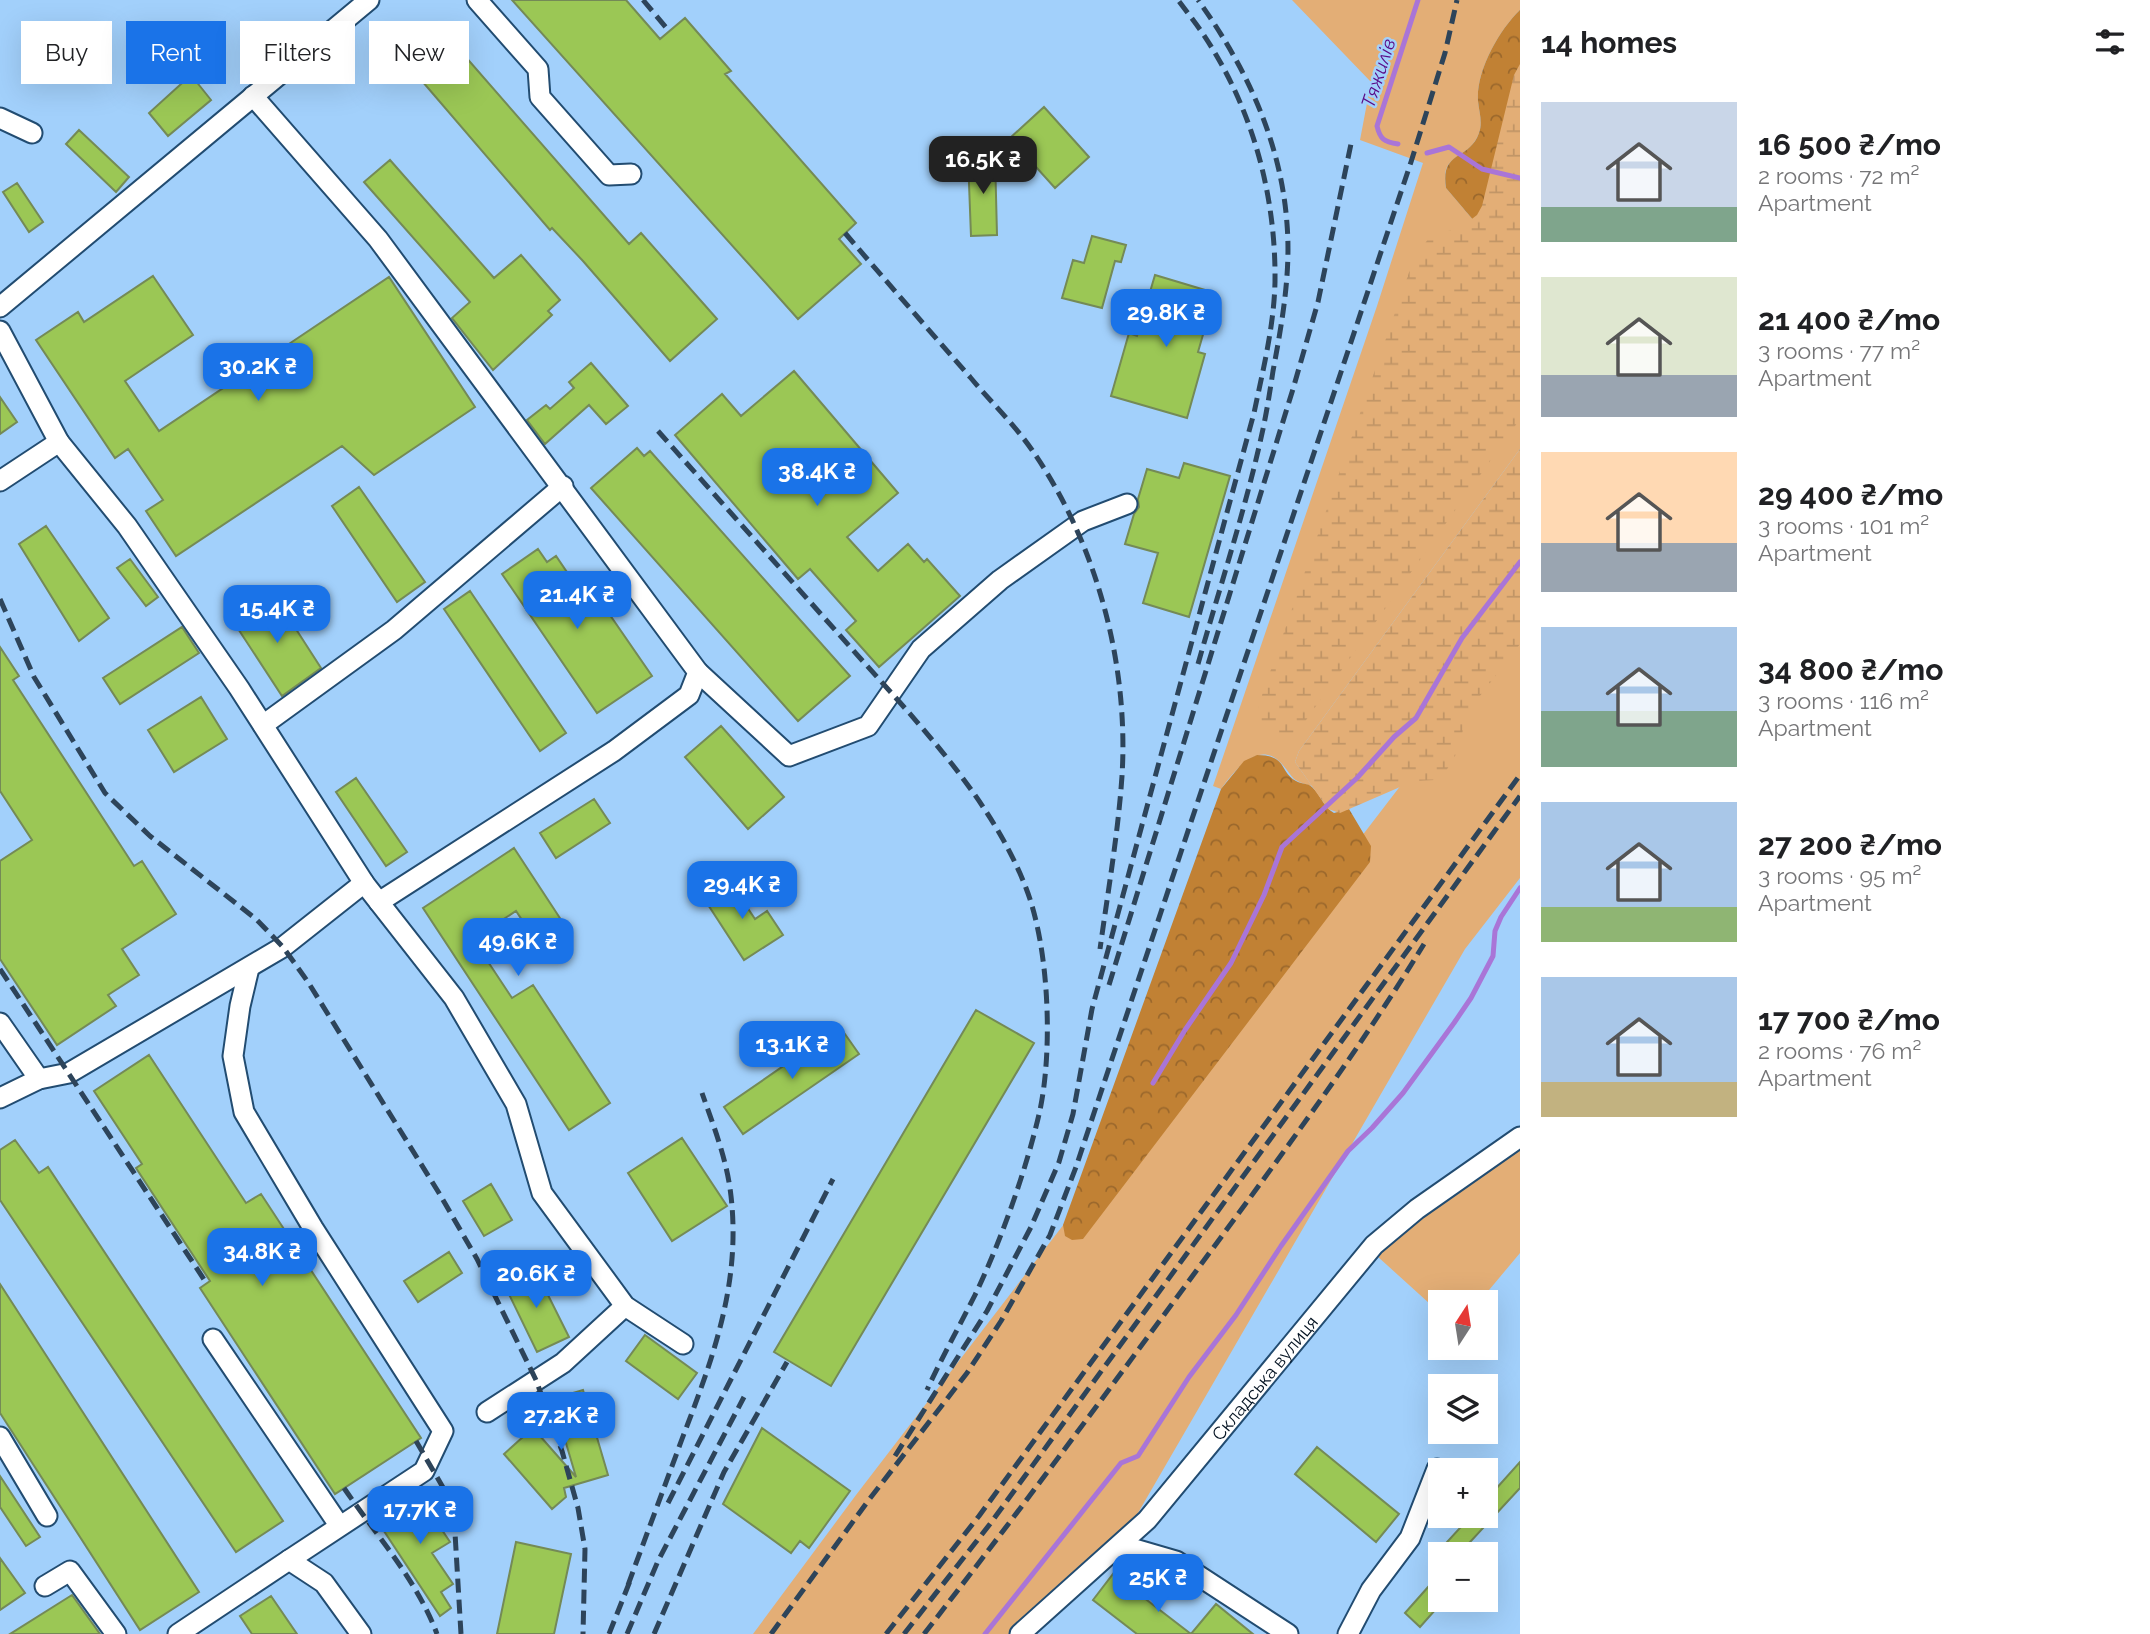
<!DOCTYPE html>
<html lang="en">
<head>
<meta charset="utf-8">
<style>
  body { margin:0; font-family:Raleway,sans-serif; background:#f2f2f2; color:#202124; height:100vh; display:flex; flex-direction:column; font-size:26px; white-space:nowrap }
  * { box-sizing:border-box; margin:0 }
  p { font-size:23px; color:#757577 }
  .icon { flex:none; width:38px; height:38px; fill:none; stroke:currentColor; stroke-width:2; stroke-linecap:round; stroke-linejoin:round }
  .map { position:relative; flex:1; overflow:hidden }
  .drawer { display:flex; flex-direction:column; background:#fff; width:630px }
  .drawer>* { flex:none }
  .top-card { position:absolute; left:21px; top:21px; width:665px; height:63px; display:flex; gap:14px }
  .needle { width:46px; rotate:12deg }
  .buttons { position:absolute; left:1428px; top:1290px; display:grid; gap:14px }
  .buttons a { display:grid; place-items:center; width:70px; height:70px; border-radius:0px; background:#fff; box-shadow:0 7px 28px #0002; font-size:35px }
  .price { position:absolute; translate:-50% -60px; padding:0 16px; border-radius:14px; background:#1a73e8; color:#fff; font-size:23px; line-height:46px; filter:drop-shadow(0 2px 4px #0008) }
  .price::after { content:''; position:absolute; left:50%; top:42px; width:21px; height:16px; margin-left:-10px; background:inherit; clip-path:polygon(0 0,100% 0,50% 100%) }
  .price.active { background:#222; color:#fff }
  ul { padding:0; list-style:none }
  li { display:flex; align-items:center; gap:21px; height:175px; padding:0 21px }
  li span { display:grid; place-items:center; flex:none; width:196px; height:140px; border-radius:0px; color:#555 }
  li>.icon { margin-inline-start:auto }
  span .icon { width:84px; height:84px; fill:#fffc; stroke-width:1 }
  li b { font-size:30px }
  h2 { display:flex; justify-content:space-between; align-items:center; height:84px; padding:0 21px; font-size:30px }
  .chip { padding:0 24px; border-radius:0px; background:#fff; box-shadow:0 7px 28px #0002; font-size:24px; line-height:63px }
  .chip.active { background:#1a73e8; color:#fff }
  main { display:flex; flex:1; min-height:0 }
  .map>svg:first-child { display:block }
</style>
</head>
<body>
<main>
<div class="map">
<svg width="1520" height="1634" viewBox="0 0 1520 1634">
  <defs>
    <pattern id="forest-crowns" width="20" height="18" patternUnits="userSpaceOnUse" patternTransform="scale(1.75)"><rect width="20" height="18" fill="#c18134"/><path d="M2 6a3 3 0 1 1 6 0M12 15a3 3 0 1 1 6 0" fill="none" stroke="#9b682c"/></pattern>
    <pattern id="wetland-marsh" width="20" height="14" patternUnits="userSpaceOnUse" patternTransform="scale(1.75)"><rect width="20" height="14" fill="#e3ae76"/><path d="M1 5h8M5 5V1M11 12h8M15 12V8" fill="none" stroke="#c19566"/></pattern>
  </defs>
  <rect width="100%" height="100%" fill="#a2d0fb"/>
  <path fill="#e3ae76" d="M1292 0H1520V10C1499 30 1476 71 1478 101 1479 112 1483 122 1479 133 1469 161 1439 151 1446 188L1520 275V449L1299 751 1295 762 1312 786C1290 780 1295 779 1282 764 1259 738 1234 771 1221 789L1213 786 1377 306 1423 163 1360 140 1371 82Z
    M1520 630V878L1465 949 1120 1544 1018 1634H753L856 1495Z
    M1520 1145V1253L1479 1302H1440V1313L1377 1256 1383 1248 1413 1221Z"/>
  <path fill="url(#forest-crowns)" d="M1520 10V275L1446 188C1440 150 1469 161 1479 133 1483 122 1479 112 1478 101 1476 71 1499 30 1520 10Z
    M1257 755C1288 755 1279 772 1296 781 1301 784 1308 783 1312 787 1321 795 1323 807 1334 813L1349 809 1371 846 1370 862 1083 1239 1072 1240 1065 1236 1063 1225 1221 789 1244 761Z"/>
  <path fill="url(#wetland-marsh)" d="M1520 64V419L1299 730C1274 744 1252 730 1260 701L1414 258 1429 238 1464 225 1477 215 1482 206 1514 75Z
    M1520 449V644L1473 705 1466 717 1458 751 1443 776 1435 780 1414 781 1340 813 1328 809 1295 762 1299 751Z"/>
  <g fill="none" stroke-linecap="round" stroke-linejoin="round">
    <path stroke="#a975d7" stroke-width="5" d="M1398 144C1384 142 1380 139 1377 126L1418 0
      M1427 153 1449 147 1482 169 1520 178
      M1153 1083 1185 1030 1231 963 1264 895 1282 847 1357 778 1394 737 1416 718 1462 638 1520 562
      M985 1634 1121 1463 1138 1456 1189 1377 1236 1315 1281 1246 1348 1151 1372 1128 1403 1093 1454 1023 1471 998 1493 956 1495 931 1501 917 1520 888"/>
  </g>
  <path fill="#9bc755" stroke="#748a56" stroke-width="2" d="M512 0H626L660 39 685 18 731 71 725 74 856 223 839 239 861 264 798 319Z
    M450 39 629 244 641 233 717 319 670 361 583 261 552 228 550 230 422 81 435 69 427 60Z
    M191 75 211 100 168 136 149 113Z
    M1044 107 1089 157 1055 188 1010 138Z
    M79 130 129 177 116 192 66 144Z
    M995 156 997 235 971 236 968 157Z
    M390 160 494 278 521 255 560 300 548 311 552 315 493 370 452 318 470 302 364 182Z
    M17 183 43 222 29 232 3 192Z
    M1092 236 1126 245 1121 262 1115 261 1102 308 1062 298 1073 260 1084 263Z
    M1155 275 1215 293 1198 352 1205 354 1187 418 1111 396 1129 333 1137 336Z
    M153 276 193 335 125 381 159 431 389 277 475 407 374 475 342 446 176 556 146 511 163 500 128 449 115 458 36 340 78 312 84 322Z
    M591 363 628 406 606 424 589 405 545 444 527 420 546 405 550 409 574 388 569 382Z
    M794 371 898 493 847 537 878 571 908 544 924 562 927 559 960 596 879 667 846 630 856 621 810 569 798 579 675 435 722 394 741 416Z
    M0 397 17 422 0 434Z
    M637 448 644 456 650 451 850 676 798 721 591 488Z
    M1184 463 1230 476 1189 617 1143 603 1158 553 1125 544 1134 514 1139 507 1138 499 1147 469 1179 478Z
    M359 487 425 582 397 602 332 506Z
    M46 526 109 618 79 641 19 544Z
    M538 549 547 562 556 556 594 612 603 605 652 676 597 713 502 574Z
    M130 559 158 597 146 606 117 568Z
    M470 591 566 733 540 751 444 609Z
    M274 595 321 668 282 696 233 621Z
    M182 627 199 653 120 704 103 678Z
    M0 647 19 676 13 680 134 866 142 861 176 914 122 949 139 975 108 995 116 1006 57 1045 0 959V861L32 840 0 791Z
    M201 697 227 739 174 772 148 730Z
    M721 726 784 797 748 829 685 757Z
    M356 778 407 852 386 866 336 792Z
    M594 799 610 823 556 858 540 833Z
    M514 848 571 935 544 953 516 911 473 939 512 998 533 985 610 1103 569 1130 423 908Z
    M729 880 755 919 767 911 783 935 744 960 703 897Z
    M976 1010 1034 1043 831 1386 774 1352Z
    M840 1027 859 1054 743 1134 724 1107Z
    M149 1055 246 1203 261 1194 421 1438 335 1494 200 1288 210 1281 136 1168 142 1164 94 1091Z
    M682 1138 727 1206 672 1241 628 1173Z
    M15 1140 39 1173 48 1167 283 1521 236 1552 0 1200V1150Z
    M491 1184 512 1220 484 1236 463 1201Z
    M449 1252 462 1273 418 1302 404 1281Z
    M534 1267 569 1337 537 1352 503 1282Z
    M0 1284 199 1592 140 1630 0 1413Z
    M645 1335 697 1373 678 1399 626 1361Z
    M583 1390 608 1475 564 1488 566 1497 552 1509 504 1454 533 1428 576 1477 553 1399Z
    M762 1428 850 1491 809 1548 800 1541 791 1553 723 1504Z
    M1317 1447 1399 1514 1376 1542 1295 1474Z
    M1520 1462V1488L1459 1554H1436L1471 1516H1486V1500Z
    M0 1476 40 1537 26 1546 0 1507Z
    M417 1493 424 1503 435 1496 443 1508 432 1515 450 1542 432 1553 453 1584 441 1592 451 1608 440 1616 378 1522Z
    M516 1542 571 1554 554 1634H497Z
    M0 1558 25 1593 0 1610Z
    M1113 1574 1191 1634 1216 1604 1253 1634H1137L1093 1600Z
    M1429 1586 1440 1595V1600H1444L1420 1627 1405 1613Z
    M72 1595 100 1634H10Z
    M271 1596 297 1634H252L240 1616Z"/>
  <g fill="none" stroke-linecap="round" stroke-linejoin="round">
    <g stroke="#224c71" stroke-width="23">
      <g id="minor">
        <path d="M477 0 538 69 540 97 609 175 631 174"/>
        <path d="M253 96 378 239 698 672 689 695 614 751 379 902"/>
        <path d="M0 118 32 133"/>
        <path d="M0 307 369 0"/>
        <path d="M0 331 59 442"/>
        <path d="M0 481 59 442 127 526 239 688 364 883 454 998 516 1104 542 1193 625 1306 683 1344"/>
        <path d="M698 672 789 756 868 726 921 649 1000 580 1083 521 1127 504"/>
        <path d="M263 725 394 630 563 486"/>
        <path d="M249 968 240 1006 233 1056 244 1112 313 1228 443 1431 424 1471 289 1560"/>
        <path d="M0 1023 39 1079"/>
        <path d="M0 1098 39 1079 69 1073 283 947 364 883"/>
        <path d="M213 1339 339 1525"/>
        <path d="M487 1412 563 1363 625 1306"/>
        <path d="M0 1437 47 1516"/>
        <path d="M1121 1545 1176 1561 1288 1634"/>
        <path d="M45 1586 70 1571 116 1634"/>
        <path d="M178 1634 289 1560 324 1583 361 1634"/>
        <path id="s1" d="M1020 1634 1147 1520 1374 1245 1417 1209 1520 1137"/>
        <path d="M1348 1634 1371 1590 1410 1538 1437 1469"/>
      </g>
    </g>
    <use href="#minor" stroke="#fff" stroke-width="19"/>
    <path stroke="#2d445a" stroke-width="5" stroke-dasharray="14 7" stroke-linecap="butt" d="M643 0 669 31
      M845 233C886 281 928 329 970 377 990 401 1014 424 1032 450 1096 542 1129 663 1122 776 1118 834 1108 891 1100 949
      M658 431C722 503 787 576 852 649 915 720 991 797 1026 888 1049 947 1053 1048 1040 1110 1027 1168 1001 1241 975 1295 959 1327 942 1357 927 1390
      M0 599 34 677 105 793 150 836 256 919 283 947 308 982 439 1193 477 1259 536 1380 562 1451 578 1508 585 1549 583 1634
      M1198 664C1220 586 1246 508 1263 429 1267 410 1270 391 1273 371 1282 323 1291 273 1287 224 1281 141 1246 67 1198 0
      M0 969 207 1284
      M1109 985 1293 389 1318 302 1352 139
      M416 1441 448 1496 455 1533 461 1634
      M895 1456 987 1311 1031 1227 1059 1162 1073 1114 1092 1009 1254 413C1263 370 1274 326 1275 282 1276 200 1255 118 1212 48 1202 31 1190 16 1178 0
      M344 1488C376 1535 417 1580 437 1634
      M668 1503 833 1179
      M628 1585C646 1536 664 1488 682 1439 713 1358 741 1284 731 1196 727 1160 714 1127 702 1093
      M609 1634 632 1576
      M627 1634 658 1561 744 1397
      M654 1634 724 1472 787 1362
      M771 1634 868 1501 967 1373 1001 1321 1050 1235 1076 1167 1411 162 1445 53 1457 0
      M886 1634 979 1516 1520 775
      M904 1634 990 1524 1520 796
      M924 1634C1015 1517 1103 1398 1191 1278 1271 1169 1353 1060 1424 944"/>
  </g>
  <g text-anchor="middle" dominant-baseline="central" stroke-width="5" stroke-linejoin="round" paint-order="stroke">
    <g font-size="18" fill="#031221" stroke="#a2d0fb">
      <text stroke="none"><textPath href="#s1" startOffset="355">Складська вулиця</textPath></text>
    </g>
    <g font-size="19" font-style="italic" fill="#590986" stroke="#a2d0fb">
      <text transform="translate(1378 73) rotate(-72)">Тяжилів</text>
    </g>
  </g>
</svg>
<div class="buttons">
<a><svg class="needle" viewBox="-14 -14 28 28"><path d="M0-13l5 13h-10z" fill="#e53935"/><path d="M0 13l5-13h-10z" fill="#757577"/></svg></a>
<a><svg class="icon" aria-label="layers" viewBox="0 0 24 24"><path d="M12 4l9 5-9 5-9-5zM3 14l9 5 9-5"/></svg></a>
<a>+</a>
<a>−</a>
</div>
<b class="price active" style="left:983px;top:196px">16.5K ₴</b>
<b class="price" style="left:1166px;top:349px">29.8K ₴</b>
<b class="price" style="left:258px;top:403px">30.2K ₴</b>
<b class="price" style="left:817px;top:508px">38.4K ₴</b>
<b class="price" style="left:577px;top:631px">21.4K ₴</b>
<b class="price" style="left:277px;top:645px">15.4K ₴</b>
<b class="price" style="left:742px;top:921px">29.4K ₴</b>
<b class="price" style="left:518px;top:978px">49.6K ₴</b>
<b class="price" style="left:792px;top:1081px">13.1K ₴</b>
<b class="price" style="left:262px;top:1288px">34.8K ₴</b>
<b class="price" style="left:536px;top:1310px">20.6K ₴</b>
<b class="price" style="left:561px;top:1452px">27.2K ₴</b>
<b class="price" style="left:420px;top:1546px">17.7K ₴</b>
<b class="price" style="left:1158px;top:1614px">25K ₴</b>
<div class="top-card">
<a class="chip">Buy</a>
<a class="chip active">Rent</a>
<a class="chip">Filters</a>
<a class="chip">New</a>
</div>
</div>
<section class="drawer">
<h2>14 homes<svg class="icon" aria-label="filters" viewBox="0 0 24 24"><path d="M4 7h16M4 17h16"/><circle cx="9" cy="7" r="2"/><circle cx="15" cy="17" r="2"/></svg></h2>
<ul>
<li><span style="background:linear-gradient(#c9d6e8 75%,#7fa58c 0)"><svg class="icon" aria-label="home" viewBox="0 0 24 24"><path d="M3 11l9-7 9 7M6 9v11h12V9"/></svg></span><div><b>16 500 ₴/mo</b><p>2 rooms · 72 m²</p><p>Apartment</p></div></li>
<li><span style="background:linear-gradient(#dfe7d0 70%,#9aa5b1 0)"><svg class="icon" aria-label="home" viewBox="0 0 24 24"><path d="M3 11l9-7 9 7M6 9v11h12V9"/></svg></span><div><b>21 400 ₴/mo</b><p>3 rooms · 77 m²</p><p>Apartment</p></div></li>
<li><span style="background:linear-gradient(#ffd9b3 65%,#9aa5b1 0)"><svg class="icon" aria-label="home" viewBox="0 0 24 24"><path d="M3 11l9-7 9 7M6 9v11h12V9"/></svg></span><div><b>29 400 ₴/mo</b><p>3 rooms · 101 m²</p><p>Apartment</p></div></li>
<li><span style="background:linear-gradient(#a9c7e8 60%,#7fa58c 0)"><svg class="icon" aria-label="home" viewBox="0 0 24 24"><path d="M3 11l9-7 9 7M6 9v11h12V9"/></svg></span><div><b>34 800 ₴/mo</b><p>3 rooms · 116 m²</p><p>Apartment</p></div></li>
<li><span style="background:linear-gradient(#a9c7e8 75%,#8fb573 0)"><svg class="icon" aria-label="home" viewBox="0 0 24 24"><path d="M3 11l9-7 9 7M6 9v11h12V9"/></svg></span><div><b>27 200 ₴/mo</b><p>3 rooms · 95 m²</p><p>Apartment</p></div></li>
<li><span style="background:linear-gradient(#a9c7e8 75%,#c2b280 0)"><svg class="icon" aria-label="home" viewBox="0 0 24 24"><path d="M3 11l9-7 9 7M6 9v11h12V9"/></svg></span><div><b>17 700 ₴/mo</b><p>2 rooms · 76 m²</p><p>Apartment</p></div></li>
</ul>
</section>
</main>
</body>
</html>
